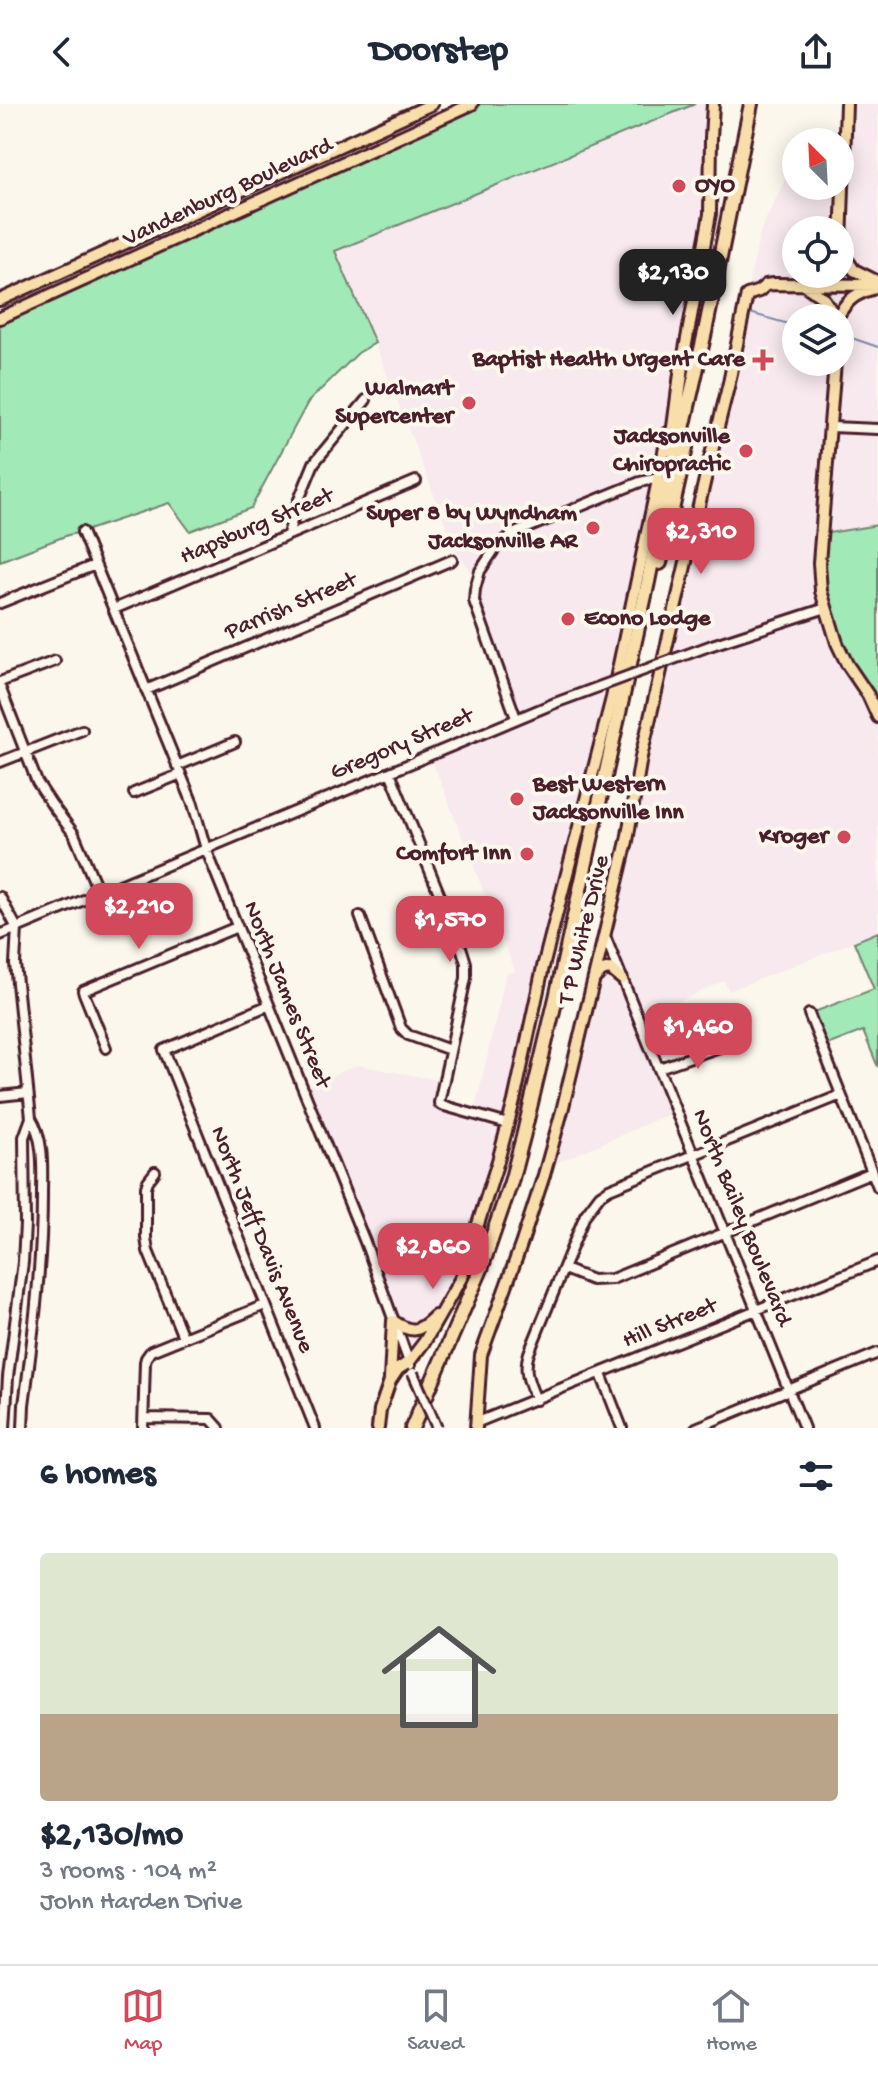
<!DOCTYPE html>
<html lang="en">
<head>
<meta charset="utf-8">
<style>
  body { margin:0; font-family:"Gochi Hand",sans-serif; background:#f6f6f7; color:#1f2937; height:100vh; display:flex; flex-direction:column; font-size:30px; white-space:nowrap }
  * { box-sizing:border-box; margin:0 }
  p { font-size:26px; color:#747a83 }
  .icon { flex:none; width:44px; height:44px; fill:none; stroke:currentColor; stroke-width:2; stroke-linecap:round; stroke-linejoin:round }
  .map { position:relative; height:1324px; overflow:hidden }
  .panel { display:flex; flex-direction:column; background:#fff; flex:1 }
  .panel>* { flex:none }
  .needle { width:52px; rotate:336deg }
  .controls { position:absolute; left:782px; top:24px; display:grid; gap:16px }
  .controls a { display:grid; place-items:center; width:72px; height:72px; border-radius:50%; background:#fff; box-shadow:0 4px 20px #0003; font-size:40px }
  .price { position:absolute; translate:-50% -68px; padding:0 18px; border-radius:16px; background:#d1495b; color:#fff; font-size:26px; line-height:52px; filter:drop-shadow(0 2px 4px #0008) }
  .price::after { content:''; position:absolute; left:50%; top:48px; width:24px; height:18px; margin-left:-12px; background:inherit; clip-path:polygon(0 0,100% 0,50% 100%) }
  .price.selected { background:#222; color:#fff }
  ul { padding:0; list-style:none }
  li { display:grid; align-content:center; gap:16px; height:424px; padding:0 40px }
  li+li { border-top:2px solid #e0e1e3 }
  li span { display:grid; place-items:center; height:248px; border-radius:8px; color:#555 }
  li>.icon { margin-inline-start:auto }
  span .icon { width:144px; height:144px; fill:#fffc; stroke-width:1 }
  li b { font-size:34px }
  h2 { display:flex; justify-content:space-between; align-items:center; height:96px; padding:0 40px; font-size:34px }
  header { display:flex; justify-content:space-between; align-items:center; height:104px; padding:0 40px; background:#fff; font-size:36px; font-weight:700 }
  .menu { display:flex; justify-content:space-around; align-items:center; height:112px; border-top:2px solid #e0e1e3; background:#fff; font-size:22px; color:#747a83 }
  .menu a { display:grid; justify-items:center; gap:4px }
  .menu .selected { color:#d1495b }
  .map>svg:first-child { display:block }
</style>
</head>
<body>
<header><svg class="icon" aria-label="back" viewBox="0 0 24 24"><path d="M15 5l-7 7 7 7"/></svg>Doorstep<svg class="icon" aria-label="share" viewBox="0 0 24 24"><path d="M12 15V3M7 8l5-5 5 5M5 13v7h14v-7"/></svg></header>
<div class="map">
<svg width="878" height="1324" viewBox="0 0 878 1324">
  <rect width="100%" height="100%" fill="#fbf7ec"/>
  <filter id="ink" filterUnits="userSpaceOnUse"><feTurbulence type="fractalNoise" baseFrequency=".0125" numOctaves="2"/><feDisplacementMap in="SourceGraphic" scale="16" xChannelSelector="R" yChannelSelector="G"/><feConvolveMatrix kernelMatrix="1 2 1 2 8 2 1 2 1" color-interpolation-filters="sRGB"/></filter>
  <g filter="url(#ink)">
    <path fill="#f7e9ee" fill-rule="evenodd" d="M695 0H713L710 110 654 395 508 1020 457 1173 429 1221 420 1234 409 1258 302 984 358 961 443 977 439 999 474 1011 506 870 515 867 430 651 515 615 478 510 477 475 454 444 448 426 364 212 334 147Z
      M849 0H878V421L822 430 878 613V828L729 887 724 877 639 916 676 1007 547 1063 560 1015 761 126 796 52V82H840ZM796 126H840V170H796ZM796 214H840V258H796Z"/>
    <path fill="#a1e9b7" stroke="#768471" stroke-width="2" d="M472 0H695L335 147 375 239 358 249 308 298 251 404 190 427 169 399 82 428 68 431 0 457V214Z
      M878 421V613L847 560 821 487 822 430Z
      M878 828V963L863 927 822 943 809 910 874 885 854 838Z"/>
    <g fill="none" stroke-linecap="round" stroke-linejoin="round">
      <path stroke="#7e89a9" stroke-width="2" d="M746 208 796 222
        M840 230 878 243"/>
      <g stroke="#4a1f2b" stroke-width="14">
        <path id="minor" d="M831 323 878 325
          M82 428 193 700 206 745 365 1138 410 1261
          M288 430 298 398 314 359 366 296
          M0 499 95 461
          M114 505 416 377
          M712 541 826 504
          M0 578 55 557
          M0 583 37 678 52 701 74 730 99 789
          M146 586 452 456
          M516 614 474 497 475 485 480 467 496 443 515 429 640 378 659 374
          M0 658 82 626
          M177 662 235 638
          M390 668 462 846 466 859V874L439 999 441 1001 508 1020
          M134 689 181 670
          M0 793 17 824 15 860 31 1014C45 1037 42 1066 42 1092 42 1162 33 1232 24 1301L23 1324
          M360 812 401 924 408 931 450 946
          M0 831 555 599
          M605 832 804 1324
          M269 901 164 946 315 1324
          M809 910 878 1083
          M106 944 83 887 237 823
          M659 964 726 941
          M0 992 28 989
          M155 1068 148 1077 146 1083V1134L148 1147 183 1233
          M564 1165 592 1176 612 1175 872 1068
          M601 1270 622 1324
          M536 1296C529 1279 523 1267 529 1249L585 1111 600 1091 609 1085 841 991
          M144 1314 211 1315 219 1324
          M478 1318 878 1157
          M5 1324 8 1273 23 1158 25 1120 24 1033 31 1014
          M143 1324 145 1258 146 1254 151 1247 265 1201
          M696 1324 878 1249"/>
      </g>
      <g stroke="#4a1f2b" stroke-width="16">
        <path id="major" d="M841 147 854 166 878 178
          M840 168 846 0
          M806 182 823 194 836 214
          M0 196 432 0
          M838 212C847 196 855 190 872 185
          M0 214 472 0
          M835 258 819 459 821 487 837 539 847 560 868 591 878 613
          M681 267 710 110 711 34 713 0
          M595 874 602 867 610 865 622 875
          M393 1217C412 1230 419 1228 435 1212
          M390 1275 393 1217
          M378 1324 380 1306 390 1277 398 1265 409 1258 425 1237 461 1174 498 1057 514 997 543 863 612 594 668 329
          M476 1324 481 1251 521 1141 544 1071 562 1007 627 737 641 653 706 371 729 279 747 191 759 187 766 181 773 180 878 181"/>
      </g>
      <g stroke="#4a1f2b" stroke-width="18">
        <path id="highway" d="M671 346 682 262
          M660 459 686 344
          M412 1324 481 1165 511 1078 523 1033 556 894 648 478 666 386 680 338 705 228 751 0"/>
      </g>
      <use href="#minor" stroke="#fbf7ec" stroke-width="8"/>
      <use href="#major" stroke="#f8deab" stroke-width="10"/>
      <use href="#highway" stroke="#f8deab" stroke-width="12"/>
      <g stroke="#4a1f2b" stroke-width="14" stroke-linecap="butt">
        <path id="minor-bridge" d="M555 599 712 541
          M413 1269 437 1324"/>
      </g>
      <use href="#minor-bridge" stroke="#fbf7ec" stroke-width="8"/>
    </g>
  </g>
  <g fill="#d1495b" stroke="#fbf7ec" stroke-width="3">
    <circle cx="679" cy="82" r="8"/>
    <path d="M759 244h8v8h8v8h-8v8h-8v-8h-8v-8h8z"/>
    <circle cx="469" cy="299" r="8"/>
    <circle cx="746" cy="347" r="8"/>
    <circle cx="593" cy="424" r="8"/>
    <circle cx="568" cy="515" r="8"/>
    <circle cx="517" cy="695" r="8"/>
    <circle cx="844" cy="733" r="8"/>
    <circle cx="527" cy="750" r="8"/>
  </g>
  <g text-anchor="middle" dominant-baseline="central" stroke-width="8" stroke-linejoin="round" paint-order="stroke">
    <g font-size="24" font-weight="bold" fill="#4a1f2b" stroke="#fbf7ec" text-anchor="end">
      <text x="695" y="82" text-anchor="start">OYO</text>
      <text x="745" y="256">Baptist Health Urgent Care</text>
      <text x="453" y="285">Walmart<tspan x="453" dy="28">Supercenter</tspan></text>
      <text x="730" y="333">Jacksonville<tspan x="730" dy="28">Chiropractic</tspan></text>
      <text x="577" y="410">Super 8 by Wyndham<tspan x="577" dy="28">Jacksonville AR</tspan></text>
      <text x="584" y="515" text-anchor="start">Econo Lodge</text>
      <text x="533" y="681" text-anchor="start">Best Western<tspan x="533" dy="28">Jacksonville Inn</tspan></text>
      <text x="828" y="733">Kroger</text>
      <text x="511" y="750">Comfort Inn</text>
    </g>
    <g font-size="24" fill="#4a1f2b" stroke="#fbf7ec">
      <text transform="translate(228 89) rotate(-25)">Vandenburg Boulevard</text>
      <text transform="translate(257 423) rotate(-23)">Hapsburg Street</text>
      <text transform="translate(291 503) rotate(-23)">Parrish Street</text>
      <text transform="translate(402 641) rotate(-23)">Gregory Street</text>
      <text transform="translate(585 826) rotate(-76)">T P White Drive</text>
      <text transform="translate(286 891) rotate(68)">North James Street</text>
      <text transform="translate(741 1114) rotate(68)">North Bailey Boulevard</text>
      <text transform="translate(261 1136) rotate(68)">North Jeff Davis Avenue</text>
      <text transform="translate(670 1220) rotate(-22)">Hill Street</text>
    </g>
  </g>
</svg>
<div class="controls">
<a><svg class="needle" viewBox="-14 -14 28 28"><path d="M0-13l5 13h-10z" fill="#e53935"/><path d="M0 13l5-13h-10z" fill="#747a83"/></svg></a>
<a><svg class="icon" aria-label="locate" viewBox="0 0 24 24"><circle cx="12" cy="12" r="6"/><path d="M12 2v4M12 18v4M2 12h4M18 12h4"/></svg></a>
<a><svg class="icon" aria-label="layers" viewBox="0 0 24 24"><path d="M12 4l9 5-9 5-9-5zM3 14l9 5 9-5"/></svg></a>
</div>
<b class="price selected" style="left:673px;top:213px">$2,130</b>
<b class="price" style="left:701px;top:472px">$2,310</b>
<b class="price" style="left:139px;top:847px">$2,210</b>
<b class="price" style="left:450px;top:860px">$1,570</b>
<b class="price" style="left:698px;top:967px">$1,460</b>
<b class="price" style="left:433px;top:1187px">$2,860</b>
</div>
<section class="panel">
<h2>6 homes<svg class="icon" aria-label="filters" viewBox="0 0 24 24"><path d="M4 7h16M4 17h16"/><circle cx="9" cy="7" r="2"/><circle cx="15" cy="17" r="2"/></svg></h2>
<ul>
<li><span style="background:linear-gradient(#dfe7d0 65%,#b9a48a 0)"><svg class="icon" aria-label="home" viewBox="0 0 24 24"><path d="M3 11l9-7 9 7M6 9v11h12V9"/></svg></span><div><b>$2,130/mo</b><p>3 rooms · 104 m²</p><p>John Harden Drive</p></div></li>
</ul>
</section>
<nav class="menu">
<a class="selected"><svg class="icon" aria-label="map" viewBox="0 0 24 24"><path d="M3 6l6-2 6 2 6-2v14l-6 2-6-2-6 2zM9 4v14M15 6v14"/></svg>Map</a>
<a><svg class="icon" aria-label="saved" viewBox="0 0 24 24"><path d="M7 4h10v16l-5-4-5 4z"/></svg>Saved</a>
<a><svg class="icon" aria-label="home" viewBox="0 0 24 24"><path d="M3 11l9-7 9 7M6 9v11h12V9"/></svg>Home</a>
</nav>
</body>
</html>
